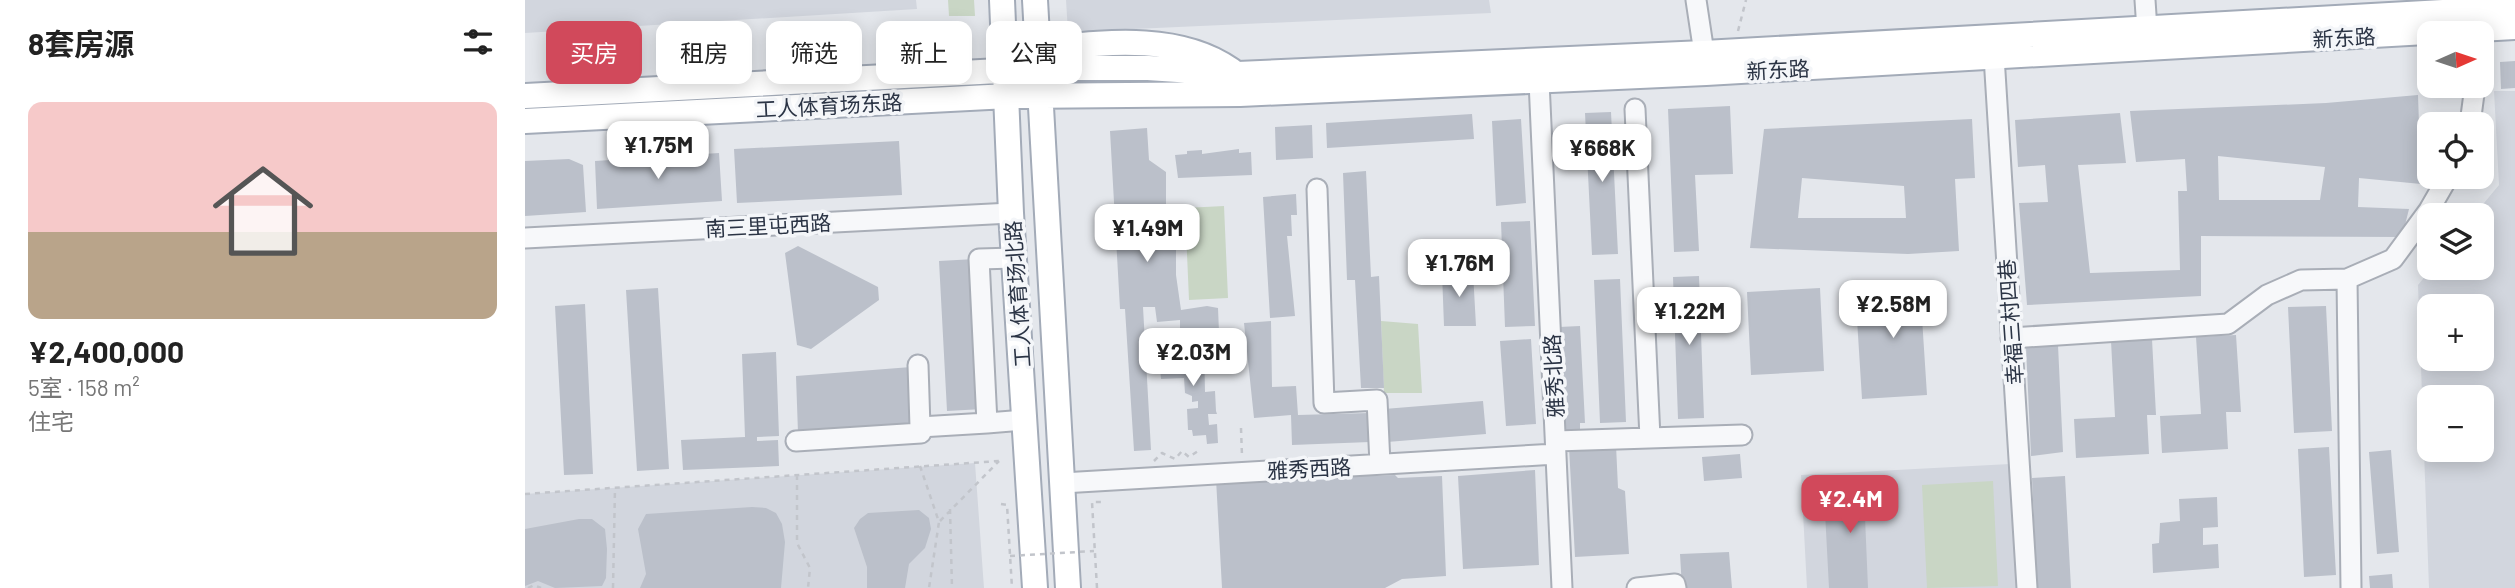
<!DOCTYPE html>
<html lang="zh">
<head>
<meta charset="utf-8">
<style>
  body { margin:0; font-family:Barlow,"Noto Sans SC",sans-serif; background:#f2f2f2; color:#222; height:100vh; display:flex; flex-direction:column; font-size:26px; white-space:nowrap }
  * { box-sizing:border-box; margin:0 }
  p { font-size:23px; color:#767676 }
  .icon { flex:none; width:38px; height:38px; fill:none; stroke:currentColor; stroke-width:2; stroke-linecap:round; stroke-linejoin:round }
  .map { position:relative; flex:1; overflow:hidden }
  .side { display:flex; flex-direction:column; background:#fff; width:525px }
  .side>* { flex:none }
  .banner { position:absolute; left:21px; top:21px; width:665px; height:63px; display:flex; gap:14px }
  .needle { width:46px; rotate:87deg }
  .fabs { position:absolute; left:1892px; top:21px; display:grid; gap:14px }
  .fabs a { display:grid; place-items:center; width:77px; height:77px; border-radius:14px; background:#fff; box-shadow:0 4px 18px #0003; font-size:35px }
  .price { position:absolute; translate:-50% -60px; padding:0 16px; border-radius:14px; background:#fff; color:#222; font-size:23px; line-height:46px; filter:drop-shadow(0 2px 4px #0008) }
  .price::after { content:''; position:absolute; left:50%; top:42px; width:21px; height:16px; margin-left:-10px; background:inherit; clip-path:polygon(0 0,100% 0,50% 100%) }
  .price.selected { background:#d1495b; color:#fff }
  ul { padding:0; list-style:none }
  li { display:grid; align-content:center; gap:14px; height:371px; padding:0 28px }
  li span { display:grid; place-items:center; height:217px; border-radius:14px; color:#555 }
  li>.icon { margin-inline-start:auto }
  span .icon { width:126px; height:126px; fill:#fffc; stroke-width:1 }
  li b { font-size:30px }
  h2 { display:flex; justify-content:space-between; align-items:center; height:84px; padding:0 28px; font-size:30px }
  .pill { padding:0 24px; border-radius:14px; background:#fff; box-shadow:0 4px 18px #0003; font-size:24px; line-height:63px }
  .pill.selected { background:#d1495b; color:#fff }
  main { display:flex; flex:1; min-height:0 }
  .map>svg:first-child { display:block }
</style>
</head>
<body>
<main>
<section class="side">
<h2>8套房源<svg class="icon" aria-label="filters" viewBox="0 0 24 24"><path d="M4 7h16M4 17h16"/><circle cx="9" cy="7" r="2"/><circle cx="15" cy="17" r="2"/></svg></h2>
<ul>
<li><span style="background:linear-gradient(#f6c9c9 60%,#b9a48a 0)"><svg class="icon" aria-label="home" viewBox="0 0 24 24"><path d="M3 11l9-7 9 7M6 9v11h12V9"/></svg></span><div><b>¥2,400,000</b><p>5室 · 158 m²</p><p>住宅</p></div></li>
</ul>
</section>
<div class="map">
<svg width="1990" height="588" viewBox="0 0 1990 588">
  <rect width="100%" height="100%" fill="#e4e7ec"/>
  <path fill="#d2d6de" fill-rule="evenodd" d="M0 0H391L392 9 0 33Z
    M541 0H964L966 13 543 32Z
    M1969 91H1990V588H1904L1893 285 1907 268H1956V215H1949L1974 185ZM1956 306V359H1904V306ZM1956 397V450H1904V397Z
    M450 463 459 588H0V494Z
    M1485 464 1492 588H1282L1276 475Z"/>
  <path fill="#c9d6c5" d="M423 0H449L450 16H424Z
    M699 206 703 298 664 300 660 208Z
    M856 321 893 324 897 393H859Z
    M1468 481 1473 586 1402 588 1397 485Z"/>
  <path fill="#bbc0ca" fill-rule="evenodd" d="M1990 61V88L1976 89 1975 62Z
    M1893 95 1896 184 1834 178 1833 207 1884 209 1877 237 1676 236V296L1502 305 1494 203 1523 202 1520 165 1493 167 1490 120 1595 113 1601 163 1553 165 1565 273 1655 270 1653 191H1662L1660 159 1611 162 1605 111 1801 103ZM1693 156 1800 167 1795 200H1694Z
    M1205 106 1208 174 1170 175 1174 251 1149 252 1143 109Z
    M1086 112 1093 254 1067 255 1060 113Z
    M947 114 949 139 802 148 801 123Z
    M996 119 1001 203 971 206 967 121Z
    M1447 119 1450 178 1430 179 1434 251 1383 254 1225 248 1239 129ZM1277 178 1379 186 1381 218H1273Z
    M787 125 788 158 751 160 750 127Z
    M622 128 624 160 641 172V210H648L651 220V275L656 310 682 306 693 308 694 332 655 335V320L632 322 630 307H618L626 450 609 451 600 309H595L585 131Z
    M374 141 377 195 212 203 209 149Z
    M714 149V153L726 152 727 175 653 178 650 155 662 154V151L677 150V154Z
    M194 153 197 201 72 209 70 161Z
    M44 159 58 165 61 212 0 216V161Z
    M841 171 846 277 854 276 859 388H836L830 280H822L818 173Z
    M771 194 772 215H766L767 236H762L770 316 745 318 738 197Z
    M1005 221 1010 326 980 327 976 222Z
    M273 246 353 287 354 300 286 349 272 345 260 253Z
    M450 259 458 409 422 411 414 261Z
    M948 272 951 326H919L917 273Z
    M1174 276 1179 418 1153 419 1148 277Z
    M1095 279 1101 422 1075 423 1069 280Z
    M1400 281 1403 318H1397L1402 395 1337 399 1332 319H1338L1336 285Z
    M133 288 144 469 112 471 101 290Z
    M1295 288 1299 371 1226 375 1222 292Z
    M60 304 68 474 39 475 30 306Z
    M1801 306 1807 431 1769 433 1763 307Z
    M746 321 747 387 771 386 773 415 844 413 845 442 767 445 766 415 729 418 719 323Z
    M1055 326 1060 423H1055V436L1041 437 1040 424 1037 425 1034 327Z
    M1711 335 1716 412H1701L1703 449 1637 453 1635 416 1676 414 1671 337Z
    M1006 339 1011 424 981 426 975 341Z
    M1627 339 1631 415H1622L1624 454 1551 458 1549 419 1590 417 1586 341Z
    M653 342 655 368 666 367 664 343 679 342 680 392 690 391 691 411 692 414H683L684 425 692 424 693 443 682 444 681 435 668 436 667 430H663L662 409 673 408V401L667 402V396L660 393 659 378 636 379 635 368H641L639 343Z
    M1533 345 1538 452 1506 456 1501 347Z
    M251 352 254 436 232 437V441L253 440 254 466 158 470 156 440 220 437 217 354Z
    M386 367 388 427 273 433 271 376Z
    M958 401 961 434 862 442 859 409Z
    M1091 445 1093 488 1100 491 1104 554 1050 557 1044 447Z
    M1804 447 1811 575 1779 577 1773 449Z
    M1866 450 1874 552 1852 554 1844 452Z
    M1215 454 1217 478 1179 481 1177 457Z
    M851 470V476L870 475 873 478 917 476 921 576 877 579 860 588H697L691 479Z
    M1010 470 1014 565 938 569 933 476Z
    M1540 476 1546 588H1512L1507 478Z
    M1362 489 1363 516 1340 517 1343 588H1304L1299 493Z
    M1692 497 1693 527 1678 528V545L1693 544 1694 568 1628 573 1627 544 1634 543 1635 523 1655 521 1654 499Z
    M227 507 241 508 251 513 257 524 260 542 256 588H115L121 574 113 529 121 514Z
    M394 510 404 518 406 529 400 548 384 564 380 588H342V567L329 528 335 519 343 513Z
    M54 519H67L80 529 82 549 81 578 77 586 30 588 13 581 0 586V529Z
    M1204 552 1207 588H1157L1155 554Z
    M1867 574 1868 588H1845L1844 576Z"/>
  <g fill="none" stroke-linecap="round" stroke-linejoin="round">
    <g stroke="#a9aeb7" stroke-width="23">
      <path id="minor" d="M1171 0 1179 53
        M1620 0 1622 30
        M1469 56 1502 588
        M1014 81 1037 588
        M1110 109 1125 438
        M1945 124 1950 86
        M792 189 799 403 852 400 855 464
        M0 238 486 213
        M489 258 454 259 462 423 500 420
        M1486 338 1703 324 1742 295 1776 280 1822 279
        M393 365 395 427 462 423
        M271 441 396 433 395 427
        M1031 441 1217 435
        M537 483 1031 454
        M1112 588 1150 584 1151 588
        M1826 588 1822 279 1868 259 1904 210 1923 177"/>
    </g>
    <g stroke="#a3abb8" stroke-width="28">
      <path id="major" d="M477 0 486 213 510 588
        M510 0 543 588
        M513 49C576 43 652 32 706 70
        M0 96 532 68H623L713 74 1179 53 1990 8
        M0 121 483 96 715 94 1181 73 1990 27"/>
    </g>
    <path stroke="#c2c5cb" stroke-width="2.5" stroke-dasharray="5 5" stroke-linecap="butt" d="M1213 31 1221 0
      M648 339 702 336 711 340
      M716 428 717 456
      M629 461 637 453 650 459 657 451 664 457 676 449
      M395 466 414 522 404 588
      M272 475V543L285 568 283 588
      M0 494 474 461
      M476 504 482 505 487 588
      M425 509 427 588
      M415 521 474 461
      M3 588 9 585 16 588
      M88 588 90 488
      M572 588 567 502H576"/>
    <use href="#minor" stroke="#f7f8fa" stroke-width="19"/>
    <use href="#major" stroke="#fff" stroke-width="24"/>
    <path stroke="#c2c5cb" stroke-width="2.5" stroke-dasharray="5 5" stroke-linecap="butt" d="M485 556 569 551"/>
  </g>
  <g text-anchor="middle" dominant-baseline="central" stroke-width="7" stroke-linejoin="round" paint-order="stroke">
    <g font-size="21" fill="#2b3445" stroke="#f4f6f9">
      <text transform="translate(1819 37) rotate(-3)">新东路</text>
      <text transform="translate(1253 69) rotate(-3)">新东路</text>
      <text transform="translate(304 105) rotate(-3)">工人体育场东路</text>
      <text transform="translate(243 225) rotate(-3)">南三里屯西路</text>
      <text transform="translate(492 294) rotate(-94)">工人体育场北路</text>
      <text transform="translate(1485 322) rotate(-94)">幸福三村四巷</text>
      <text transform="translate(1028 376) rotate(-93)">雅秀北路</text>
      <text transform="translate(784 468) rotate(-3)">雅秀西路</text>
    </g>
  </g>
</svg>
<div class="fabs">
<a><svg class="needle" viewBox="-14 -14 28 28"><path d="M0-13l5 13h-10z" fill="#e53935"/><path d="M0 13l5-13h-10z" fill="#767676"/></svg></a>
<a><svg class="icon" aria-label="locate" viewBox="0 0 24 24"><circle cx="12" cy="12" r="6"/><path d="M12 2v4M12 18v4M2 12h4M18 12h4"/></svg></a>
<a><svg class="icon" aria-label="layers" viewBox="0 0 24 24"><path d="M12 4l9 5-9 5-9-5zM3 14l9 5 9-5"/></svg></a>
<a>+</a>
<a>−</a>
</div>
<b class="price" style="left:133px;top:181px">¥1.75M</b>
<b class="price" style="left:1077px;top:184px">¥668K</b>
<b class="price" style="left:622px;top:264px">¥1.49M</b>
<b class="price" style="left:934px;top:299px">¥1.76M</b>
<b class="price" style="left:1368px;top:340px">¥2.58M</b>
<b class="price" style="left:1164px;top:347px">¥1.22M</b>
<b class="price" style="left:668px;top:388px">¥2.03M</b>
<b class="price selected" style="left:1325px;top:535px">¥2.4M</b>
<div class="banner">
<a class="pill selected">买房</a>
<a class="pill">租房</a>
<a class="pill">筛选</a>
<a class="pill">新上</a>
<a class="pill">公寓</a>
</div>
</div>
</main>
</body>
</html>
